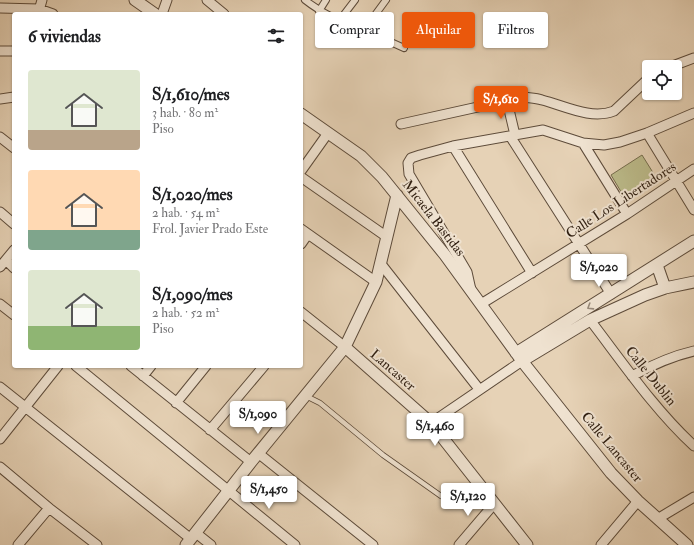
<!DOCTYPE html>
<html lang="es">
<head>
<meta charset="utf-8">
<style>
  body { margin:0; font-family:"IM FELL Double Pica",serif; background:#f2f2f2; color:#202124; height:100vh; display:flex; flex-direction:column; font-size:15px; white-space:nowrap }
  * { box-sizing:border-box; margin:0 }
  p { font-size:13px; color:#757577 }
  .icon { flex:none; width:22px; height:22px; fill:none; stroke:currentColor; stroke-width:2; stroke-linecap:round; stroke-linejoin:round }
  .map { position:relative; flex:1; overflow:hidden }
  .panel { position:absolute; left:12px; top:12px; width:291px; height:356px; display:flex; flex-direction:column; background:#fff; border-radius:4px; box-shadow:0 1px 3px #0004 }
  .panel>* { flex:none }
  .hud { position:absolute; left:315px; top:12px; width:319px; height:36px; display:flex; gap:8px }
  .fabs { position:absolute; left:642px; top:60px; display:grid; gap:8px }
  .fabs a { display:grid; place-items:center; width:40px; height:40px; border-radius:4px; background:#fff; box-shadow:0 1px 3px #0004; font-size:20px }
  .price { position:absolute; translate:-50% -34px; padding:0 9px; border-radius:4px; background:#fff; color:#222; font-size:13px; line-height:26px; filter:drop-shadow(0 1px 2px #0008) }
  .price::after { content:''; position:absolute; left:50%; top:24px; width:12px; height:9px; margin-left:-6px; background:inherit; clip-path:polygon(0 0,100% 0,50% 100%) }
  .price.selected { background:#ea580c; color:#fff }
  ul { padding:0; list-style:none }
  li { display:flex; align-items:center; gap:12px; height:100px; padding:0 16px }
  li span { display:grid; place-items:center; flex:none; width:112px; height:80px; border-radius:4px; color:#555 }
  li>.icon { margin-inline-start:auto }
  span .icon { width:48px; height:48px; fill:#fffc; stroke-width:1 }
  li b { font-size:17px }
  h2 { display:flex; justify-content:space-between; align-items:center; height:48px; padding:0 16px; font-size:17px }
  .chip { padding:0 14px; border-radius:4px; background:#fff; box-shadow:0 1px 3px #0004; font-size:14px; line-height:36px }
  .chip.selected { background:#ea580c; color:#fff }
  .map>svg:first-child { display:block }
</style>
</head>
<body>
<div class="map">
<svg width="694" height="545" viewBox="0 0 694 545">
  <rect width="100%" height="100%" fill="#e6d2b6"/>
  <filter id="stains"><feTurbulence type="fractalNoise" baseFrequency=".005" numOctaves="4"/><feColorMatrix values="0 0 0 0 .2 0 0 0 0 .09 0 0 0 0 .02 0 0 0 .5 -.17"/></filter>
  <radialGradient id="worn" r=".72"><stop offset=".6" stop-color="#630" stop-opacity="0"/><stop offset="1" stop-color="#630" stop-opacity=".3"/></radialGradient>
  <path fill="#bbba89" stroke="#756c4c" d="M642 155 657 179 626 200 611 175Z"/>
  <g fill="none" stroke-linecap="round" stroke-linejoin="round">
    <g stroke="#5d4b3a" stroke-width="6">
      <path id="service" d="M306 396 320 403 383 455 441 496"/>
    </g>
    <g stroke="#5d4b3a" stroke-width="8">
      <path id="pedestrian" d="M305 0C324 15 342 22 364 30L386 0
        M319 11 326 0
        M339 21 355 0
        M364 30 404 48"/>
    </g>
    <g stroke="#5d4b3a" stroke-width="11">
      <path id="minor" d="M207 0 224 14
        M0 8 39 9 53 14
        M38 14 42 0
        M162 14 167 0
        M0 51H14
        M670 67 694 58
        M0 99 14 97
        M507 101 515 135
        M401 124 523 97C529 98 536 98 542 100 565 106 591 120 614 111L649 78
        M647 133 694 210
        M510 136 611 294
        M0 137 14 148
        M583 143 627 214
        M453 146 532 273
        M301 171 328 133
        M301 177 387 237
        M0 212 14 224
        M301 229 376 282
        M301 244 308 234
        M6 260 14 268
        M381 264 479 389
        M0 267 14 250
        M471 290 467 272 409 174 408 163 411 158 420 155 453 146 543 130 583 143 604 145 620 142 647 133 694 113
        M0 304 14 315
        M481 304 627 214 694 169
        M301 312 345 347
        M590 320C623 363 654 409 694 446
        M76 366 295 545
        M131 366 251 462
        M143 376 151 366
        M632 376C652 365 672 356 694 351
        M0 387 191 539
        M176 403 206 366
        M431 423 522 361
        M210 430 264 366
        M0 439 58 366
        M258 453 373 545
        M0 467 49 508 97 545
        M659 518 694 497
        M196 533 211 545
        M18 545 49 508
        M459 545 494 504
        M601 545 638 501"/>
    </g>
    <g stroke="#5d4b3a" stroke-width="13">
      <path id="tertiary" d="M135 0 155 14
        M301 114 361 156 382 177 445 255 522 361 611 473 638 501 687 545
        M657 265 665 288
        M345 347 431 423 527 545
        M516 353 694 241
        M522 361 590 320 645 295 665 288 694 282
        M186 545 251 462 345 347 376 282 397 195"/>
    </g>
    <use href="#service" stroke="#efe2d0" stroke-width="4.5"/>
    <use href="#pedestrian" stroke="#efe2d0" stroke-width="6"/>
    <use href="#minor" stroke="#efe2d0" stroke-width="9"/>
    <use href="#tertiary" stroke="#efe2d0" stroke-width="11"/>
  </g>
  <defs><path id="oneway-chevron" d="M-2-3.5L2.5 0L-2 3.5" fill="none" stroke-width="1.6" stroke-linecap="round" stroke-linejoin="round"/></defs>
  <use stroke="#998a7a" href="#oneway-chevron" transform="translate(590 307) rotate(148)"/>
  <g text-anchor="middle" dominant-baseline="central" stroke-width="4" stroke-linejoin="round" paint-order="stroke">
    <g font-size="14" fill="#2f1e10" stroke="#efe2d0">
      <text transform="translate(621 200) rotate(-33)">Calle Los Libertadores</text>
      <text transform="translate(434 218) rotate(52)">Micaela Bastidas</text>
      <text transform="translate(393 370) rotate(41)">Lancaster</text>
      <text transform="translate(651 376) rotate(51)">Calle Dublin</text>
      <text transform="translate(612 447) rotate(50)">Calle Lancaster</text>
    </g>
  </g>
  <rect width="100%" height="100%" filter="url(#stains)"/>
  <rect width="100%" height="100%" fill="url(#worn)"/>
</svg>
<div class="fabs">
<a><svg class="icon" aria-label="locate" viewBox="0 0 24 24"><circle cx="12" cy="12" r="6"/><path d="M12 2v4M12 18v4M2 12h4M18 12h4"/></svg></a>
</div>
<b class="price selected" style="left:501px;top:120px">S/1,610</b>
<b class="price" style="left:599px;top:288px">S/1,020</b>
<b class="price" style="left:258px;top:435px">S/1,090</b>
<b class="price" style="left:435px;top:447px">S/1,460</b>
<b class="price" style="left:269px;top:510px">S/1,450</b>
<b class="price" style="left:468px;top:517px">S/1,120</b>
<div class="hud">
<a class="chip">Comprar</a>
<a class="chip selected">Alquilar</a>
<a class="chip">Filtros</a>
</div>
<section class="panel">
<h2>6 viviendas<svg class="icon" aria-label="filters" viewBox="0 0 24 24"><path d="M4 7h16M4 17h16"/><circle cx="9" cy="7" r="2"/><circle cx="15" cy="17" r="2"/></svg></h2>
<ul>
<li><span style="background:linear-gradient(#dfe7d0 75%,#b9a48a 0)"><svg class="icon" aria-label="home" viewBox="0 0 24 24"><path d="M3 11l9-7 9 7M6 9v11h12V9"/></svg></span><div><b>S/1,610/mes</b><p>3 hab. · 80 m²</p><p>Piso</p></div></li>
<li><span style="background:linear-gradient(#ffd9b3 75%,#7fa58c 0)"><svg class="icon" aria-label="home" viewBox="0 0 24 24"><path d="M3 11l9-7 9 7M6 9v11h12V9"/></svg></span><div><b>S/1,020/mes</b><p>2 hab. · 54 m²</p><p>Frol. Javier Prado Este</p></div></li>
<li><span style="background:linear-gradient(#dfe7d0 70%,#8fb573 0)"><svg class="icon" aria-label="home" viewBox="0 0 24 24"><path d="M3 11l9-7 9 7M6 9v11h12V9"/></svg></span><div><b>S/1,090/mes</b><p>2 hab. · 52 m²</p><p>Piso</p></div></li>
</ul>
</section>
</div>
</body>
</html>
